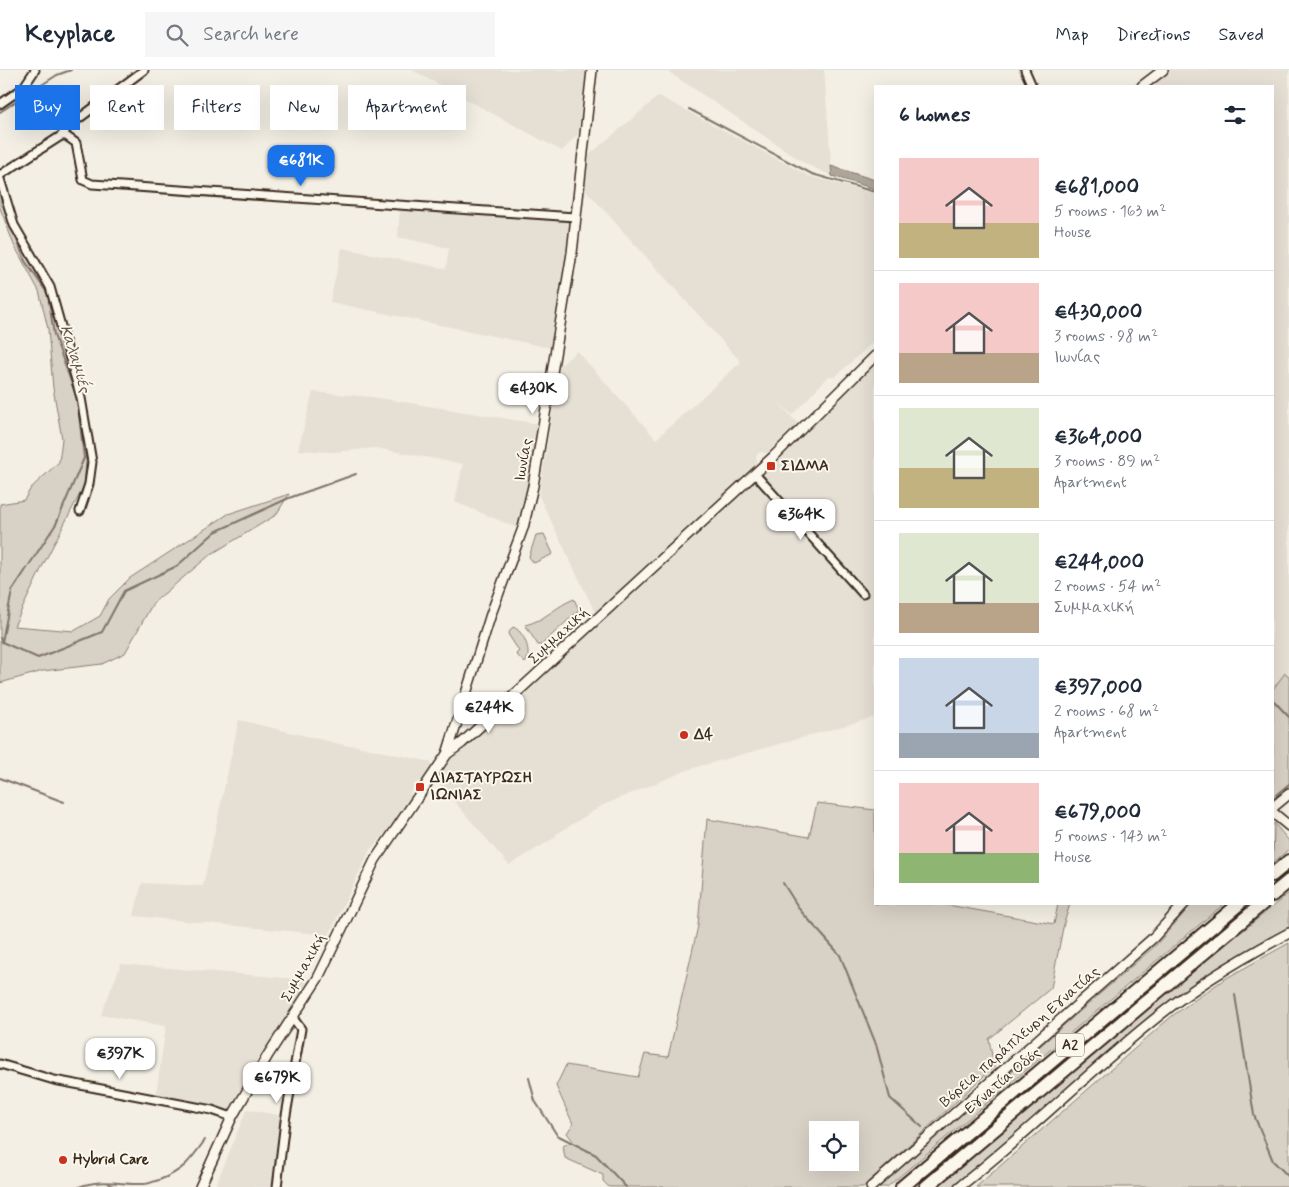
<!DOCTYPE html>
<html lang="en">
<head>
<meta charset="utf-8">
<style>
  body { margin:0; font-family:Mynerve,sans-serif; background:#f6f6f7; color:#1f2937; height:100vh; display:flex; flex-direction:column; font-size:19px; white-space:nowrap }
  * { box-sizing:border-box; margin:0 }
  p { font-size:16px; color:#747a83 }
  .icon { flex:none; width:28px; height:28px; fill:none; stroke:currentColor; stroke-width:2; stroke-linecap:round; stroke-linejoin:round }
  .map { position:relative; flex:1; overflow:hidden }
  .drawer { position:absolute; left:874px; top:15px; width:400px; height:820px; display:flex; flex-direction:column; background:#fff; border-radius:0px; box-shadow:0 5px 20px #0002 }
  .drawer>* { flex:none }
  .hud { position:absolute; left:15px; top:15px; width:475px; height:45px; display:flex; gap:10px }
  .fabs { position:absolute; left:809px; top:1051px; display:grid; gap:10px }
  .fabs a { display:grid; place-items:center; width:50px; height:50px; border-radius:0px; background:#fff; box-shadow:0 5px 20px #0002; font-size:25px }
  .price { position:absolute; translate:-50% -42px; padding:0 11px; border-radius:10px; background:#fff; color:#222; font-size:16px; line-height:32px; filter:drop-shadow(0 1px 2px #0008) }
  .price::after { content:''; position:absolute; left:50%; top:30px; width:15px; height:11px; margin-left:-8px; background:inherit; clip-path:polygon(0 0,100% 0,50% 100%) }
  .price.current { background:#1a73e8; color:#fff }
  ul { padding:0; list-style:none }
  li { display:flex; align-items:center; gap:15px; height:125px; padding:0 25px }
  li+li { border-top:1px solid #e0e1e3 }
  li span { display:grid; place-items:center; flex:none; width:140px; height:100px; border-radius:0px; color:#555 }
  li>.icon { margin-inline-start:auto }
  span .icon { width:60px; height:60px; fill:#fffc; stroke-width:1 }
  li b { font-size:21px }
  h2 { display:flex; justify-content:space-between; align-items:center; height:60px; padding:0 25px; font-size:21px }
  .tag { padding:0 18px; border-radius:0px; background:#fff; box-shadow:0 5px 20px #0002; font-size:18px; line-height:45px }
  .tag.current { background:#1a73e8; color:#fff }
  header { display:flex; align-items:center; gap:30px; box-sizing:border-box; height:70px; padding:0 25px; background:#fff; border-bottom:1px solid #e0e1e3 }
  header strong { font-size:24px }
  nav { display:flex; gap:28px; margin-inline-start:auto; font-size:18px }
  .search { width:350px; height:45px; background:#f6f6f7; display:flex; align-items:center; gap:12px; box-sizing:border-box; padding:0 18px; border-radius:0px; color:#747a83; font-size:19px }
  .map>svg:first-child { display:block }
</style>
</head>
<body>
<header>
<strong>Keyplace</strong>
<div class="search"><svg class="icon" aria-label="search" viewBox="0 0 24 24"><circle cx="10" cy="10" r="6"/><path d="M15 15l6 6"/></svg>Search here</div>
<nav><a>Map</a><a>Directions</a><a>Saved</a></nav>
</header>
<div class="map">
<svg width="1289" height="1117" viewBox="0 0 1289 1117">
  <rect width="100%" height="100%" fill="#f3efe4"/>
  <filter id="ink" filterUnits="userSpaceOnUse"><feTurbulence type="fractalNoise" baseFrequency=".02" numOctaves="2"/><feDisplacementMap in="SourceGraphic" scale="10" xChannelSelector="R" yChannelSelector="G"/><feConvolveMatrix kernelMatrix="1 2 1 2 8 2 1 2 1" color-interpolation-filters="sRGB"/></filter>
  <g filter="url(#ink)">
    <path fill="#e5dfd4" d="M412 0H586L578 64 562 81Z
      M666 0H824L832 106 806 94Z
      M1168 0H1289V619L1272 620V16H1148Z
      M659 26 809 106 875 124V270L835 307 829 306 792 345 777 330 798 354 767 383 760 382 756 386 757 392 597 546 539 426 560 296 577 281 656 369 741 292 585 119 589 85Z
      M400 139 571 151 565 203 551 278 330 232 342 178 446 199 449 178 398 167Z
      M875 293V647L690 699 603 735 555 765 556 767 509 795 437 711 449 688 786 383Z
      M313 322 372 327 539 354 520 459 455 432 463 394 376 378 333 382 298 380Z
      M239 650 348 676 351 675 431 692V698L421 711 417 712 410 723 411 729 386 763 370 780 329 865 134 846 142 813 203 816Z
      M121 894 308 910V912L231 1040 156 1025 166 956 101 945Z
      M247 1039 282 1046 271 1117H215Z"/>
    <path fill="#d8d1c6" stroke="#8a7e72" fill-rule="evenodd" d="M0 123 18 172 40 204 47 223 78 326 86 391 84 416 44 493 14 556 74 561 100 546 109 529 130 508 228 444 289 424 276 445 210 485 153 533 125 583 102 594 43 601 0 613V434L24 430 31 418 59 392 62 369 53 318 48 259 39 221 14 175 0 138Z
      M544 464 553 484 534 493 529 487 536 465Z
      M574 529 579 540 541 575H538L525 555C544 551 556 536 574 529Z
      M513 557C524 561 533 583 525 593L516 584 519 581 508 564Z
      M1285 603 1289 606V716L1273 729V619Z
      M817 733 875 740V834H942L1054 854 1058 834H1070L1064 853 1051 918 989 969 994 997 863 1117H609L603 1111V1105L565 1088 563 1076 573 1071 567 1063 573 1054 556 1016 566 995 638 1007 645 984 668 987 698 856 707 749 809 767ZM818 1060H850V1092H818Z
      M1274 753 1289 771V779L1273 793Z
      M1289 823V860L1146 954 955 1117H937L1153 934Z
      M1192 834H1224L887 1117H878L1156 875Z
      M1248 834H1253L918 1117H913Z
      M1289 873V1117H976L1172 946 1223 910Z"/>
    <path fill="#afa69a" stroke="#817468" d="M831 96 875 110V119L832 106Z"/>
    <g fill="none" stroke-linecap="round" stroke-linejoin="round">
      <path stroke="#817468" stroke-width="2" d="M689 39 812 104 875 122
        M0 42 57 5 71 0
        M0 124 6 141
        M0 568 2 572 38 588 102 562 124 521 177 496 215 462 289 428 356 404
        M2 572 12 521 56 454 84 388 77 328 54 265 48 224 25 191 14 162
        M1272 629 1289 647
        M0 708 64 732
        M1276 725 1289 714
        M783 813 800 840 840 885 876 974 890 1028 922 1057
        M1235 925 1254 1045 1273 1091 1289 1107
        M529 1008 535 1031 557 1065 596 1085 626 1117
        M108 1113 114 1117
        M79 1117C100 1108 122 1115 144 1114 149 1114 154 1111 159 1110 183 1101 190 1091 205 1070"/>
      <g stroke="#3b2a1e" stroke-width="11">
        <path id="minor" d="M1025 0 1032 16
          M0 34 23 18 35 0
          M61 66H66L76 73 83 110 92 114 575 147
          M0 105 61 66 69 56 144 0
          M0 109 14 155 50 217 81 328 92 392 89 414 80 441
          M755 404 863 524
          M0 994 54 1010 212 1040 232 1047
          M277 1117 285 1051 301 959 293 948"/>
      </g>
      <g stroke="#3b2a1e" stroke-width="12">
        <path id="tertiary" d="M1142 16 1163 0
          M447 684 491 544 523 458 533 416 572 183 592 0
          M1272 738 1289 724
          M1272 742 1289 756
          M200 1117 232 1047 268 985 318 908 375 790 447 684 462 673 773 387 875 286
          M871 1117 1153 868 1184 834
          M959 1117C1029 1063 1091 999 1161 944 1201 912 1244 887 1289 863"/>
      </g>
      <g stroke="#3b2a1e" stroke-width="16">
        <path id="motorway" d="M1272 805 1289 791
          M1272 825 1289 811
          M902 1117 1239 834
          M926 1117 1262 834"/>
      </g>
      <use href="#minor" stroke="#fbf7ec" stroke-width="7"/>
      <use href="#tertiary" stroke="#fbf7ec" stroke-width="9"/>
      <use href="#motorway" stroke="#fbf7ec" stroke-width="12"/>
    </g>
  </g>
  <g fill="#c8321e" stroke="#fbf7ec" stroke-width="2">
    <rect x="766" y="391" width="10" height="10" rx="2.5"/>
    <circle cx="684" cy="665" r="5"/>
    <rect x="415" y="712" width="10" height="10" rx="2.5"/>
    <circle cx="63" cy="1090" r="5"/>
  </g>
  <g text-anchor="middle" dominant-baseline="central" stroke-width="4" stroke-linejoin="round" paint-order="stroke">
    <rect fill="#fbf7ec" stroke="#75685c" stroke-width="1" x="1056" y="963.5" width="28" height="23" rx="4"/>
    <g font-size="14" font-weight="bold" fill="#3b2a1e">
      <text x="1070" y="975">Α2</text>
    </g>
    <g font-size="15" fill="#3b2a1e" stroke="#fbf7ec">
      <text transform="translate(524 390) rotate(-80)">Ιωνίας</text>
      <text transform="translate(559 566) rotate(-43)">Συμμαχική</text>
      <text transform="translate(304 898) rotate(-61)">Συμμαχική</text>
      <text transform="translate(1020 967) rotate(-41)">Βόρεια παράπλευρη Εγνατίας</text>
      <text transform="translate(1003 1011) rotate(-40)">Εγνατία Οδός</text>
    </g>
    <g font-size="15" font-weight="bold" fill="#3b2a1e" stroke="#fbf7ec" text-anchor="start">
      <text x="781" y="396">ΣΙΔΜΑ</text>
      <text x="694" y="665">Δ4</text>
      <text x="430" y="708">ΔΙΑΣΤΑΥΡΩΣΗ<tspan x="430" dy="17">ΙΩΝΙΑΣ</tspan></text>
      <text x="73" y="1090">Hybrid Care</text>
    </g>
    <g font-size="16" font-style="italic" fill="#645549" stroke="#fbf7ec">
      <text transform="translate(75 289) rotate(73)">Καλαμιές</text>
    </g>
  </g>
</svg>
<div class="fabs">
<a><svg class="icon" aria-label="locate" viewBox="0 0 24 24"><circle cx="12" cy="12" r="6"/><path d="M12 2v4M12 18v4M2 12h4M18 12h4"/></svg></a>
</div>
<b class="price current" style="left:301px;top:117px">€681K</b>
<b class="price" style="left:533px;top:345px">€430K</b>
<b class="price" style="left:801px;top:471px">€364K</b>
<b class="price" style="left:489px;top:664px">€244K</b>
<b class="price" style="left:120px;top:1010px">€397K</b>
<b class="price" style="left:277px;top:1034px">€679K</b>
<div class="hud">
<a class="tag current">Buy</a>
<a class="tag">Rent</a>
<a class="tag">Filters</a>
<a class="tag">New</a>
<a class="tag">Apartment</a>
</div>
<section class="drawer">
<h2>6 homes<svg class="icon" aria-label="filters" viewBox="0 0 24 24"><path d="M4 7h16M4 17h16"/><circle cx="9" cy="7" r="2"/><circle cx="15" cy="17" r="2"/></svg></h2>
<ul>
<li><span style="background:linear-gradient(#f6c9c9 65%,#c2b280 0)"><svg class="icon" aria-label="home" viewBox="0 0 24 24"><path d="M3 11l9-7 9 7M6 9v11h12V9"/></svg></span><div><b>€681,000</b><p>5 rooms · 163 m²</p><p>House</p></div></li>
<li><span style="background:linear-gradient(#f6c9c9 70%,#b9a48a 0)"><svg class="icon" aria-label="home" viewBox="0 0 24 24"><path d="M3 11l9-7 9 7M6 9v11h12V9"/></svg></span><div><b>€430,000</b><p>3 rooms · 98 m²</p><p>Ιωνίας</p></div></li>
<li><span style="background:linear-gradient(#dfe7d0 60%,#c2b280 0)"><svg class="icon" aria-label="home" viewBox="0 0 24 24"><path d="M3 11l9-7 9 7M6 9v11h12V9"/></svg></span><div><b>€364,000</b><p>3 rooms · 89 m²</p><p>Apartment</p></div></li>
<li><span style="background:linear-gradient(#dfe7d0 70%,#b9a48a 0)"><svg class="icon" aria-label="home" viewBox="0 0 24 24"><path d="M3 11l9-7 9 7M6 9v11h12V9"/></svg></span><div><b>€244,000</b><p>2 rooms · 54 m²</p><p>Συμμαχική</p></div></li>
<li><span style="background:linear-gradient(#c9d6e8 75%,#9aa5b1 0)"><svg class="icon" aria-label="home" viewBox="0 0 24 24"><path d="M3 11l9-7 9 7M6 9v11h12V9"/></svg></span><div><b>€397,000</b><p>2 rooms · 68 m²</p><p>Apartment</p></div></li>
<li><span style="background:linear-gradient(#f6c9c9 70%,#8fb573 0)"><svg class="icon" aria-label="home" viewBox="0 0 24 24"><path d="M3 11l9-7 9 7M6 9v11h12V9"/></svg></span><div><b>€679,000</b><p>5 rooms · 143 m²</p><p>House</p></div></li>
</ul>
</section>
</div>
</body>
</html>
